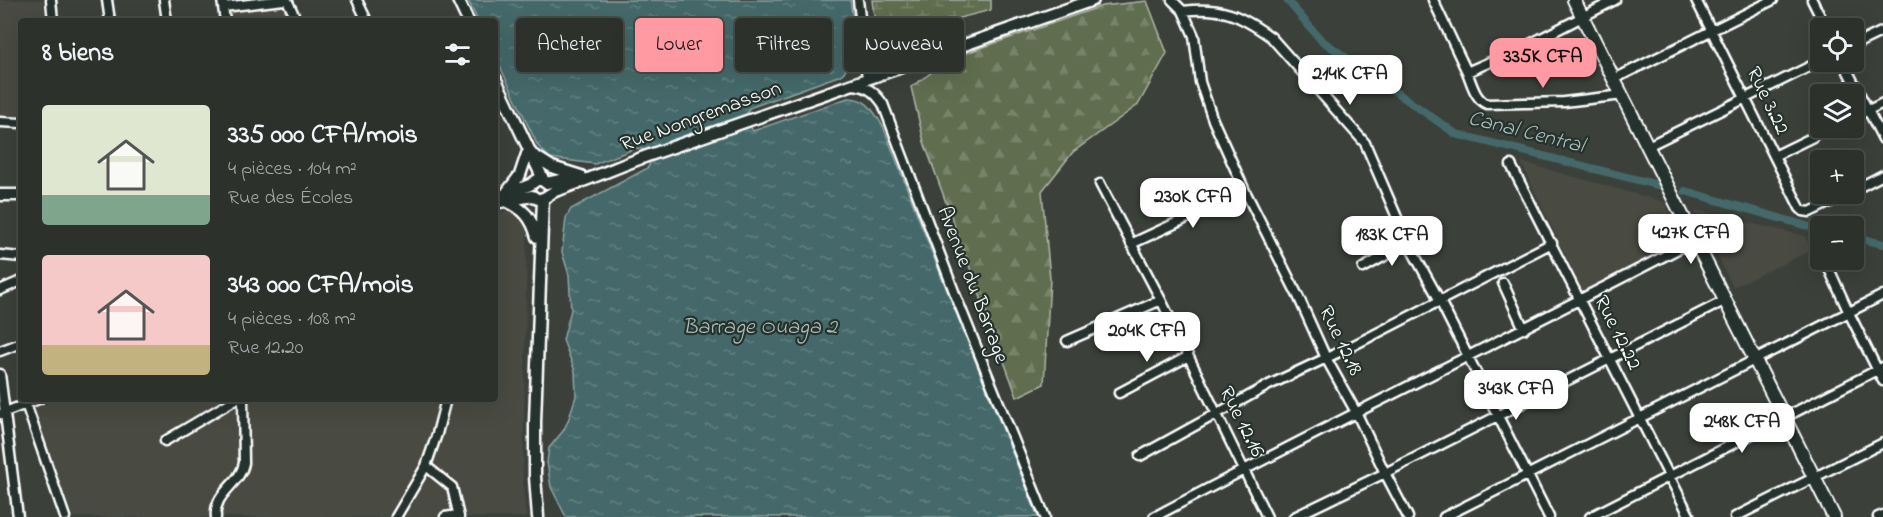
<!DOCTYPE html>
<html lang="fr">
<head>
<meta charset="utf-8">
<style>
  body { margin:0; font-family:"Indie Flower",sans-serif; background:#383d38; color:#f1f3f6; height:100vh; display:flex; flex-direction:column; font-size:22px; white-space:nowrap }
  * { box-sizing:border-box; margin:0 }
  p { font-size:20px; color:#a6a9a9 }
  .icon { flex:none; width:33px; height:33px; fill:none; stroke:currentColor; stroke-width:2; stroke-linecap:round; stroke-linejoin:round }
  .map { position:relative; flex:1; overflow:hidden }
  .drawer { position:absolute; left:18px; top:18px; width:480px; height:384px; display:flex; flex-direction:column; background:#2c312c; border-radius:6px; box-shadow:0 6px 24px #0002,0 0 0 2px #484c48 }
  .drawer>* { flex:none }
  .hud { position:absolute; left:516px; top:18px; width:570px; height:54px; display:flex; gap:12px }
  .buttons { position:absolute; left:1810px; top:18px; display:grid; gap:12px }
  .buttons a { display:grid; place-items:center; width:54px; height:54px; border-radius:6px; background:#2c312c; box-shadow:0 6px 24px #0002,0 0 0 2px #484c48; font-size:30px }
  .price { position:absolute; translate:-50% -51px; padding:0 14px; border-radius:12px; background:#fff; color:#222; font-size:20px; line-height:39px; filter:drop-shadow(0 2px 3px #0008) }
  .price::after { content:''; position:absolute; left:50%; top:36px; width:18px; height:14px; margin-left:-9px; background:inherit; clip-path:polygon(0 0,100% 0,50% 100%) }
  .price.current { background:#ff9aa2; color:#111 }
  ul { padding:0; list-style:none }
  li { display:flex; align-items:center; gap:18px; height:150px; padding:0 24px }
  li span { display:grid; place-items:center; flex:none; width:168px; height:120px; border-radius:6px; color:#555 }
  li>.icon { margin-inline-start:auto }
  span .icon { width:72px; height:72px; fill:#fffc; stroke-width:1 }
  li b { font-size:26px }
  h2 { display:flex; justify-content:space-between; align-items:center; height:72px; padding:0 24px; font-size:26px }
  .pill { padding:0 21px; border-radius:6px; background:#2c312c; box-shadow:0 6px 24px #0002,0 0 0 2px #484c48; font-size:21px; line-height:54px }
  .pill.current { background:#ff9aa2; color:#111 }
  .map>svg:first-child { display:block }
</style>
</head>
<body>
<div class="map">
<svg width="1883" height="517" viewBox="0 0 1883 517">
  <defs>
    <pattern id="forest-firs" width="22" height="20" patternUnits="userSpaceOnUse" patternTransform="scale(1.5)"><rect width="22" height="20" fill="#606e50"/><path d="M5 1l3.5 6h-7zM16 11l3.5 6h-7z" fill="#78846a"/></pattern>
    <pattern id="wetland-marsh" width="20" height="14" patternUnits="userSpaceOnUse" patternTransform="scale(1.5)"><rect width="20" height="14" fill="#606e50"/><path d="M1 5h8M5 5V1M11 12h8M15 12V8" fill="none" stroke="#78846a"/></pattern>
    <pattern id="water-ripples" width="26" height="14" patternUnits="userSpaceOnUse" patternTransform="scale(1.5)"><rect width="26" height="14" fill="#45696a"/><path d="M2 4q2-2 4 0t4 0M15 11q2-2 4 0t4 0" fill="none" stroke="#618080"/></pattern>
  </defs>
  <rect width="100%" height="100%" fill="#3b413a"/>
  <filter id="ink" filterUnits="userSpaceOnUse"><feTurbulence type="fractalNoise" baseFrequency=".0167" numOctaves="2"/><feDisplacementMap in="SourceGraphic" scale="12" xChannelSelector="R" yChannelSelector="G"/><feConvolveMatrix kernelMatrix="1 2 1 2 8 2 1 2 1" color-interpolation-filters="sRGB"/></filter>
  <g filter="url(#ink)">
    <path fill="#4a4b43" d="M0 0H43L46 21H21V116L0 115Z
      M281 0 291 21H230L227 6Z
      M1521 162 1664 202 1683 240 1583 292Z
      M510 210 527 220 523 487 526 517H73L33 408 57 399H495V214Z
      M1695 210 1805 236 1812 250 1733 287Z"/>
    <path fill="url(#forest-firs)" stroke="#b0b6a8" stroke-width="1.5" d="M1147 1 1167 53 1138 105 1073 152 1042 191 1050 279 1044 384 1017 397 924 142 911 87 952 58 1102 6Z"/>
    <path fill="url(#wetland-marsh)" stroke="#b0b6a8" stroke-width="1.5" d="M872 0H991V10L877 39Z"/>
    <path fill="url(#water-ripples)" stroke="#8fa5a6" stroke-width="1.5" d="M468 0H850L859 56 841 75 749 108 747 114 645 150 636 148 595 164 550 158 538 146 495 56V21H478Z
      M848 98C868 98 873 111 883 126L934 258 1038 517H566L551 487 547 462 549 448 563 431 568 421 576 396 575 371 563 340 571 310 569 275 562 252 566 218 571 209 646 169 649 166 650 161 750 126 753 131Z"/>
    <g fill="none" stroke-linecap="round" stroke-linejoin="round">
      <path stroke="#45696a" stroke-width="8" d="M1287 0 1321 40 1456 134 1658 185
        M1685 191 1821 230
        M1854 237 1883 244"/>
      <g stroke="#fff" stroke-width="13">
        <path id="minor" d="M51 0 53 21
          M107 0 110 21
          M164 0 167 21
          M222 0 225 21
          M287 0 297 21
          M357 0 367 21
          M858 0 867 78
          M1172 0 1183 11C1221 6 1240 15 1271 37L1365 143 1408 243 1440 301 1549 517
          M1433 0 1467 72 1524 47 1615 0
          M1696 0 1800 208 1803 211 1810 212 1847 194
          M1812 0 1826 28
          M223 7 284 0
          M1183 11 1194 36 1200 82 1213 120 1245 191 1299 298 1326 358 1357 414 1385 473 1408 517
          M1854 45 1883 31
          M1843 62 1883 139
          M1467 72C1472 84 1475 99 1487 104L1564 102 1623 95
          M1614 79 1773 0
          M852 85C867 86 874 91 883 104L955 294 1045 517
          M1854 117 1883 103
          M0 122 21 123
          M1831 128H1832
          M1648 146 1821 61
          M1774 156 1813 137
          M1511 165 1690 517
          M1100 184 1161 300 1267 517
          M1854 190 1883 175
          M1816 239 1821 250
          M1131 244 1245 191
          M0 255 21 257
          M1825 260 1849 313 1883 381
          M1363 268 1408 243
          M1503 283 1524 329
          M0 290 21 281
          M1067 341 1161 300
          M0 351 21 343
          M0 374 18 517
          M1119 393 1187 357
          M26 404 65 517
          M0 414 39 399
          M165 441 236 399
          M1140 456 1269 385 1354 345 1552 243
          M426 466 452 487 459 517
          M216 517C213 493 240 485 244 463L243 399
          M396 517 426 466 437 434 446 399
          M445 517 458 515
          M1154 517C1333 422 1516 334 1695 240
          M1294 517 1385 473 1726 300
          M1444 517 1883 295
          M1590 517 1883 367
          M1735 517 1883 443
          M1878 517 1883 515"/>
      </g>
      <g stroke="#fff" stroke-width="15">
        <path id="tertiary" d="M458 0 468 21
          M495 78 544 181
          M533 155 552 167 581 176
          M546 183 576 177
          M507 192 520 175 527 154
          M0 195H21
          M495 198 530 185 537 180H542L546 183
          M506 201C524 209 532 218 537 237
          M495 203 532 196C536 198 537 200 541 199 546 198 551 192 558 190 588 180 617 167 647 156L1093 0
          M538 517 535 476V422L543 198"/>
      </g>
      <g stroke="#fff" stroke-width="16">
        <path id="secondary" d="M1574 0 1834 517"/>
      </g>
      <use href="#minor" stroke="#26332d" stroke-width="8"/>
      <use href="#tertiary" stroke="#26332d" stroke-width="10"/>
      <use href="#secondary" stroke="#26332d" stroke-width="12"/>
    </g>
  </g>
  <g text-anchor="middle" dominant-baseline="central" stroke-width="4.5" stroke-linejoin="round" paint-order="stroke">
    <g font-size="21" fill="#fff" stroke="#26332d">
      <text transform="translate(1767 101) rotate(64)">Rue 3.22</text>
      <text transform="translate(701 117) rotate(-20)">Rue Nongremasson</text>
      <text transform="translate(972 285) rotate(69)">Avenue du Barrage</text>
      <text transform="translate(1617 333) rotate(63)">Rue 12.22</text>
      <text transform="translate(1340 341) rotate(64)">Rue 12.18</text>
      <text transform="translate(1241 422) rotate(63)">Rue 12.16</text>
    </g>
    <g font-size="22" font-style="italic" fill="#abbcbc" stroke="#26332d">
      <text transform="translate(1526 133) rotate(14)">Canal Central</text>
      <text x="760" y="328">Barrage Ouaga 2</text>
    </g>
  </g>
</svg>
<div class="buttons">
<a><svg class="icon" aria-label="locate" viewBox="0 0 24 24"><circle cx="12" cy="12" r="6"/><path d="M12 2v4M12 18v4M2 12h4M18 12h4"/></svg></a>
<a><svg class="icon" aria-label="layers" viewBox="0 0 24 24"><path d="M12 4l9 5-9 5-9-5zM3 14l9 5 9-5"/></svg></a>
<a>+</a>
<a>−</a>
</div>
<b class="price current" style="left:1543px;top:89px">335K CFA</b>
<b class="price" style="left:1350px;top:106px">214K CFA</b>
<b class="price" style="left:1193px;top:229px">230K CFA</b>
<b class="price" style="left:1691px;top:265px">427K CFA</b>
<b class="price" style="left:1392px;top:267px">183K CFA</b>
<b class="price" style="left:1147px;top:363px">204K CFA</b>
<b class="price" style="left:1516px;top:421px">343K CFA</b>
<b class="price" style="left:1742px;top:454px">248K CFA</b>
<div class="hud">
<a class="pill">Acheter</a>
<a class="pill current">Louer</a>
<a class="pill">Filtres</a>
<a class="pill">Nouveau</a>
</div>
<section class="drawer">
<h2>8 biens<svg class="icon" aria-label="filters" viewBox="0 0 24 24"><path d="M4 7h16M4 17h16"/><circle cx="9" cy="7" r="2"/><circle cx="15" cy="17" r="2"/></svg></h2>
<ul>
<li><span style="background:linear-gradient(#dfe7d0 75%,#7fa58c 0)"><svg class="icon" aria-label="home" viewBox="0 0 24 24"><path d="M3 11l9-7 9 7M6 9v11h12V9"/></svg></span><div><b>335 000 CFA/mois</b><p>4 pièces · 104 m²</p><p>Rue des Écoles</p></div></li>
<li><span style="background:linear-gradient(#f6c9c9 75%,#c2b280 0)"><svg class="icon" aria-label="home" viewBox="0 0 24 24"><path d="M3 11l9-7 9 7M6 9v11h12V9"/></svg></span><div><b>343 000 CFA/mois</b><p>4 pièces · 108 m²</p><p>Rue 12.20</p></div></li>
</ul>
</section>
</div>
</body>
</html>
